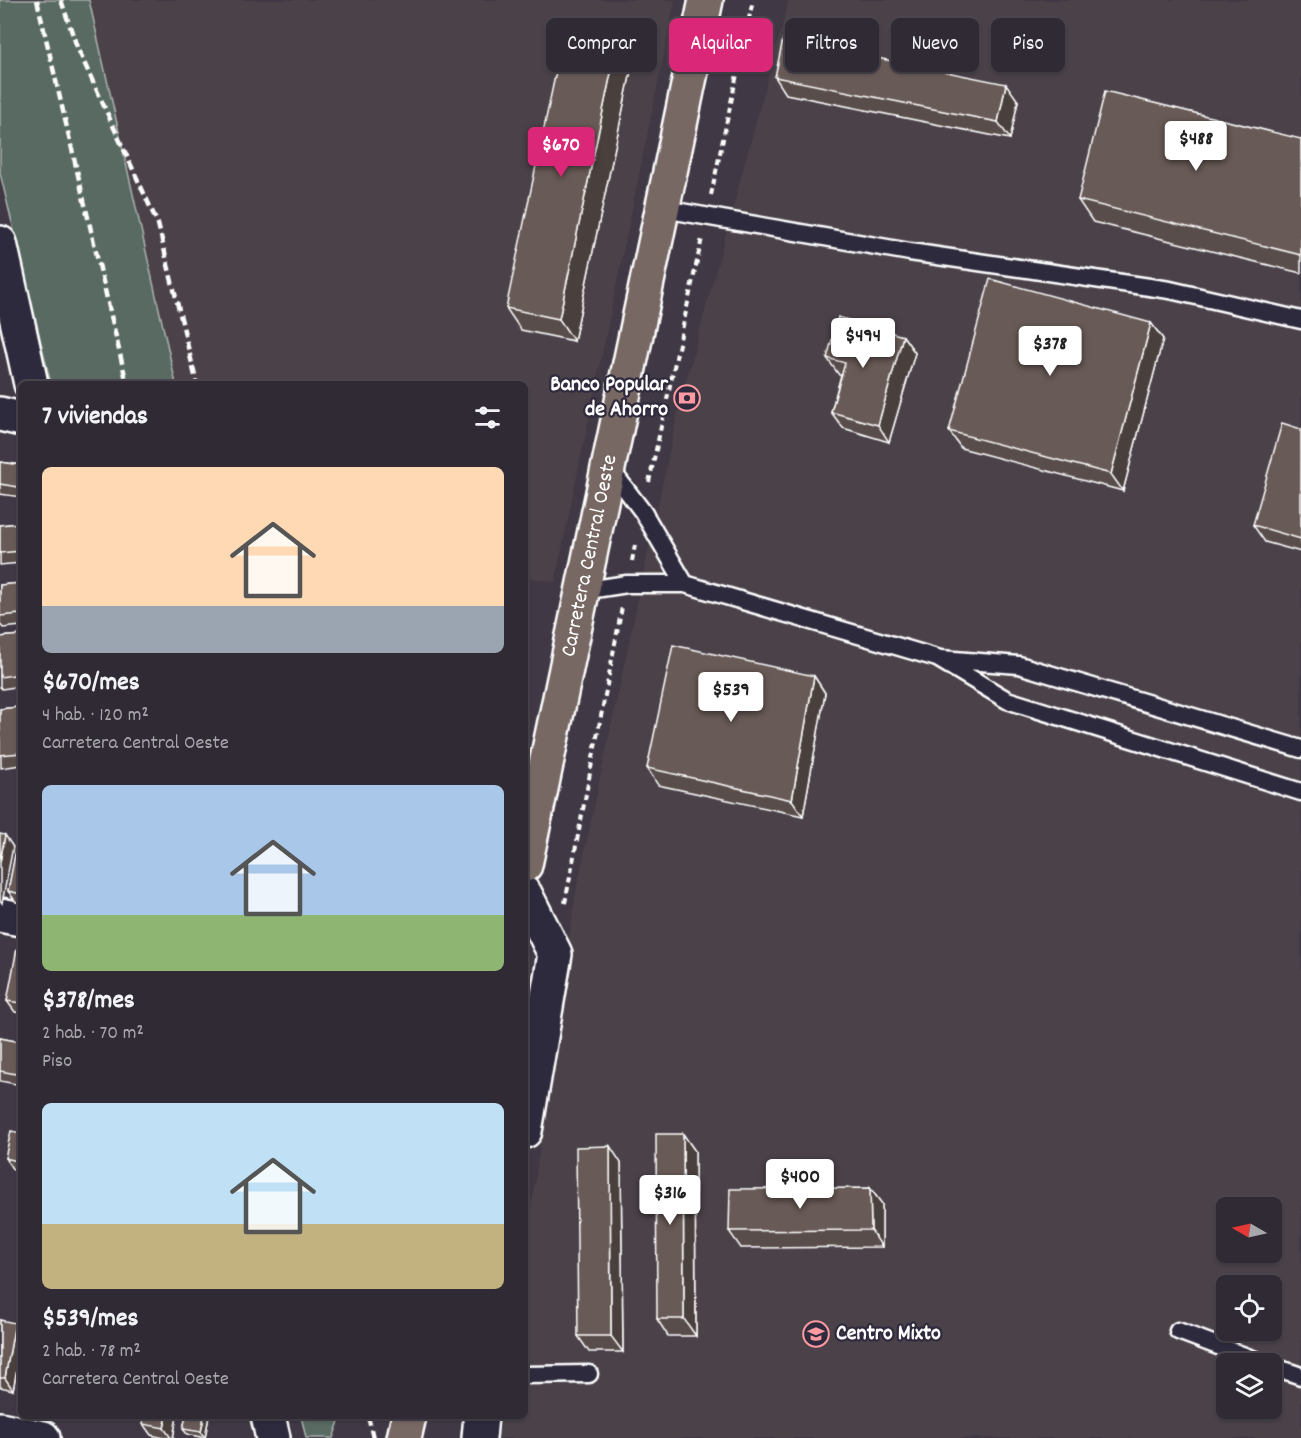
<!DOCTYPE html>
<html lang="es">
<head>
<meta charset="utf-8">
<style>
  body { margin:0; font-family:Dekko,sans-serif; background:#3c3640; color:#f1f3f6; height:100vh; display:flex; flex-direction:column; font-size:22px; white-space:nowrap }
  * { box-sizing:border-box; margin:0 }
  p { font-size:20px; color:#a8a7ac }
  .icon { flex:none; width:33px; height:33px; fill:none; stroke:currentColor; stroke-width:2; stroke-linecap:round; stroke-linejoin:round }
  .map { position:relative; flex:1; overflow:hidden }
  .side { position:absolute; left:18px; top:381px; width:510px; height:1038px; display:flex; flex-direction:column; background:#302a34; border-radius:9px; box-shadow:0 2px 4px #0004,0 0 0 2px #4b464f }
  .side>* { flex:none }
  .banner { position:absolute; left:546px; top:18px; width:570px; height:54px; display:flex; gap:12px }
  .needle { width:39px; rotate:279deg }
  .fabs { position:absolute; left:1216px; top:1197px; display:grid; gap:12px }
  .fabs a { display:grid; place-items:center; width:66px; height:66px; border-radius:9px; background:#302a34; box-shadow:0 2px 4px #0004,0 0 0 2px #4b464f; font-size:30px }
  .price { position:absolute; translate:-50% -51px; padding:0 14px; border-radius:6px; background:#fff; color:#222; font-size:20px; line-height:39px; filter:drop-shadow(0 2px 3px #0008) }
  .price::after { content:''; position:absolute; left:50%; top:36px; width:18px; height:14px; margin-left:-9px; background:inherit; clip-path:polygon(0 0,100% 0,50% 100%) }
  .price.current { background:#db2777; color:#fff }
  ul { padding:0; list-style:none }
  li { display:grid; align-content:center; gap:12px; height:318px; padding:0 24px }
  li span { display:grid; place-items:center; height:186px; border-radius:9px; color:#555 }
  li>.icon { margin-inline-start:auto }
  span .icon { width:108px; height:108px; fill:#fffc; stroke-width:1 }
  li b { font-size:26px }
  h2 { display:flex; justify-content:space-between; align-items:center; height:72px; padding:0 24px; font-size:26px }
  .tag { padding:0 21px; border-radius:9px; background:#302a34; box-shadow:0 2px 4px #0004,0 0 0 2px #4b464f; font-size:21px; line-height:54px }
  .tag.current { background:#db2777; color:#fff }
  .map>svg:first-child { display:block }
</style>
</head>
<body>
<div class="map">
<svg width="1301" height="1438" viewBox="0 0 1301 1438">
  <rect width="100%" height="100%" fill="#403845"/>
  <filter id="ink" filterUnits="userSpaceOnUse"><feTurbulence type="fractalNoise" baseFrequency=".0167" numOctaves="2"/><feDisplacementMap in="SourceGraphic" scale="12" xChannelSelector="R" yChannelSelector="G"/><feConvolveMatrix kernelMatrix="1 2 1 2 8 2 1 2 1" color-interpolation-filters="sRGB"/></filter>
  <g filter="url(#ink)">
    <path fill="#4c424a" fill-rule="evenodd" d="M89 0H675L555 582 525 577V384H176Z
      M789 0H1301V1438H499L502 1416H525V1253L576 892 678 411ZM1227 1208H1272V1252H1227ZM1227 1286H1272V1330H1227ZM1227 1364H1272V1408H1227Z"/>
    <path fill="#596a62" stroke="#acb4b0" stroke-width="1.5" d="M0 0H89L176 384H51L0 173Z
      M301 1416H341L333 1438H306Z"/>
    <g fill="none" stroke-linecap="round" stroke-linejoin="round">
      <g stroke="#fff" stroke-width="21">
        <path id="lane" d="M664 209 910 252 1170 290 1301 320
          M609 467 643 512 685 584
          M582 591 627 584H685L937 658 1007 700 1301 792
          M941 659 1019 665 1301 749
          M1178 1331 1266 1364
          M1272 1366 1301 1376
          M525 1375 589 1374"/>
      </g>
      <g stroke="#fff" stroke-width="38">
        <path id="street" d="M0 243 31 384
          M0 414 21 419
          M525 894 555 954 525 1131
          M0 915 21 919
          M268 1416 273 1438
          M479 1438 481 1416"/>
      </g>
      <g stroke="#fff" stroke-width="38">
        <path id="secondary" d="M0 1429 43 1438"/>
      </g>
      <g stroke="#fff" stroke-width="38">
        <g id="primary">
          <path id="s1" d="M525 865 706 0"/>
          <path d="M404 1438 409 1416"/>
        </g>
      </g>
      <path stroke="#fff" stroke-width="4" stroke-dasharray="6 4.5" stroke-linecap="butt" d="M711 195 753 0
        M649 482 702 238
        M632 561 635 545
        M565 903 622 607"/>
      <use href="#lane" stroke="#2f2a3d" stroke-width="16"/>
      <use href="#street" stroke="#2f2a3d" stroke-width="33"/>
      <use href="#secondary" stroke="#2f2a3d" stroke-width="33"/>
      <use href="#primary" stroke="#776864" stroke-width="33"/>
      <path stroke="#fff" stroke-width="4.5" stroke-dasharray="9 4.5" stroke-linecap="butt" d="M37 0 127 384
        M61 0 77 47 158 224 197 384
        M368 1416 373 1438"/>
    </g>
    <path fill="#594d4b" stroke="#fff" stroke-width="1.5" d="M616 49 631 71 574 341 521 330 506 308Z
      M775 77 1018 101 1010 139 786 94Z
      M1301 139V273L1093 222 1078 200Z
      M1151 323 1163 339 1123 491 961 448 949 431Z
      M903 336 915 353 889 442 843 428 831 412 841 375H839L827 358Z
      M1301 429V552L1265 542 1253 525Z
      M0 462 21 465V497L0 494Z
      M20 523 21 524V563L0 565V525Z
      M21 583V626L3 628 0 624V585Z
      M21 635V686L2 689 0 687V637Z
      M814 676 825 693 803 816 658 785 647 768Z
      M18 707 21 711V765L1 768 0 709Z
      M21 828V903L16 902 8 891Z
      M21 949V1013L15 1012 7 1001Z
      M0 1038 21 1042V1085L0 1081Z
      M21 1133V1171L13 1170 5 1158Z
      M683 1134 695 1151 696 1336H668L657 1319Z
      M621 1163 623 1352H589L578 1336Z
      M870 1188 882 1204V1247L741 1248 729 1231Z
      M0 1320 21 1331V1347L13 1390 0 1387Z
      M140 1416H177L173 1438H164L151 1435 143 1424 144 1417Z
      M186 1416H209L205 1438 187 1434 183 1429Z"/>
    <path fill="#493f3d" stroke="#fff" stroke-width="1.5" d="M616 49 631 71 574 341 559 319Z
      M1006 84 1018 101 1010 139 998 122Z
      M1151 323 1163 339 1123 491 1111 474Z
      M903 336 915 353 889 442 878 425Z
      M21 466V491L18 487Z
      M814 676 825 693 803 816 792 800Z
      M18 707 21 711V735Z
      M5 835 13 847 2 903 0 900V862Z
      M683 1134 695 1151 696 1336 684 1319Z
      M610 1146 621 1163 623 1352 611 1336Z
      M870 1188 882 1204V1247L871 1230Z
      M15 1323 21 1331V1347L13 1390 5 1378Z
      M167 1416H177L173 1438H171L164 1428Z
      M204 1416H209L205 1438 201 1432Z"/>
    <path fill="#685a57" stroke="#fff" stroke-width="1.5" d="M563 38 616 49 559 319 506 308Z
      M783 39 1006 84 998 122 775 77Z
      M1105 91 1301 139V255L1078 200Z
      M990 279 1151 323 1111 474 949 431Z
      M838 317 903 336 878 425 831 412 845 363 827 358Z
      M1282 423 1301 429V539L1253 525Z
      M0 462 21 465 18 487 0 484Z
      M20 523 21 551 0 553V525Z
      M21 583V614L0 616V585Z
      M21 635V674L0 677V637Z
      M673 645 814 676 792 800 647 768Z
      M18 707 21 735V753L0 755V709Z
      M20 828H21V894L8 891Z
      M0 834 5 835 0 862Z
      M17 948 21 949V1003L7 1001Z
      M0 1038 21 1042V1075L0 1071Z
      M11 1131 21 1133V1162L5 1158Z
      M656 1134H683L684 1319H657Z
      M610 1146 611 1336H578L576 1147Z
      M870 1188 871 1230 729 1231 730 1189Z
      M0 1320 15 1323 5 1378H0Z
      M144 1416H167L164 1428 143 1424Z
      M186 1416H204L201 1432 183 1429Z"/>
  </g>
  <defs>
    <g id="bank-ring" transform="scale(1.35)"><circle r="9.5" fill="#2f2a3d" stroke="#ff9aa2" stroke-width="1.5"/><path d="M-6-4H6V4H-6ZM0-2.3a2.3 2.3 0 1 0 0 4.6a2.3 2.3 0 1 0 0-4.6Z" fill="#ff9aa2"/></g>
    <g id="school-ring" transform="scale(1.35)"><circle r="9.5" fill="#2f2a3d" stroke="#ff9aa2" stroke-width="1.5"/><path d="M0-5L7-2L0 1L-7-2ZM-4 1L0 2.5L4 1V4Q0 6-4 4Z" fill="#ff9aa2"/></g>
  </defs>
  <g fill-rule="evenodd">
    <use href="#bank-ring" x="687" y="398"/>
    <use href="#school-ring" x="816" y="1334"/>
  </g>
  <g text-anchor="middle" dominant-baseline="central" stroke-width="4.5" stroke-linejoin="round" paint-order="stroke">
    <g font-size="22" font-weight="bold" fill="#fff" stroke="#2f2a3d" text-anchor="end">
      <text x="668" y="385">Banco Popular<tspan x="668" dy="25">de Ahorro</tspan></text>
      <text x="836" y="1334" text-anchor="start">Centro Mixto</text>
    </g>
    <g font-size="22" fill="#fff" stroke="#2f2a3d">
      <text stroke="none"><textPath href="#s1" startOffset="316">Carretera Central Oeste</textPath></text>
    </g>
  </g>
</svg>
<div class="fabs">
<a><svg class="needle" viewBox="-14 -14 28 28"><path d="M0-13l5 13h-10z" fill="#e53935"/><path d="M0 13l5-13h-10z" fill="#a8a7ac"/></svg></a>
<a><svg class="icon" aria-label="locate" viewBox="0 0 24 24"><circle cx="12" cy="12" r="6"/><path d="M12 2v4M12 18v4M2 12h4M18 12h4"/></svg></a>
<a><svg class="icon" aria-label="layers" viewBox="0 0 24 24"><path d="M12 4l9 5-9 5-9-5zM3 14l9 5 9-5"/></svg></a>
</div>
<b class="price" style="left:1196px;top:172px">$488</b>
<b class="price current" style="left:561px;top:178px">$670</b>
<b class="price" style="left:863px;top:369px">$494</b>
<b class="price" style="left:1050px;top:377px">$378</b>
<b class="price" style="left:731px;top:723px">$539</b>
<b class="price" style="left:800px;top:1210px">$400</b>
<b class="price" style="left:670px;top:1226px">$316</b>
<div class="banner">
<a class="tag">Comprar</a>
<a class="tag current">Alquilar</a>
<a class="tag">Filtros</a>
<a class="tag">Nuevo</a>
<a class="tag">Piso</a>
</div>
<section class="side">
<h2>7 viviendas<svg class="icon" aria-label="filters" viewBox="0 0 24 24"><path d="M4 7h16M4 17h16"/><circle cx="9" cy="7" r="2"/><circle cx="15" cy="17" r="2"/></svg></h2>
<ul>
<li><span style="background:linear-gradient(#ffd9b3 75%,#9aa5b1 0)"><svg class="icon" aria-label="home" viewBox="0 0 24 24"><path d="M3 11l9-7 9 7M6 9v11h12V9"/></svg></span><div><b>$670/mes</b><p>4 hab. · 120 m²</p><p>Carretera Central Oeste</p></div></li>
<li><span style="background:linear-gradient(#a9c7e8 70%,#8fb573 0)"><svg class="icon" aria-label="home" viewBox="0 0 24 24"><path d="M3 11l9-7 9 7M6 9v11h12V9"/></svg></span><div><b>$378/mes</b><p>2 hab. · 70 m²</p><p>Piso</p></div></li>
<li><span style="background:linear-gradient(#bfe0f5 65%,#c2b280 0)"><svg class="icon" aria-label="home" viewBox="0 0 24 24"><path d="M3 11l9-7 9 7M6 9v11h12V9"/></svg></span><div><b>$539/mes</b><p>2 hab. · 78 m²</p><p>Carretera Central Oeste</p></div></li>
</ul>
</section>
</div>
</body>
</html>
